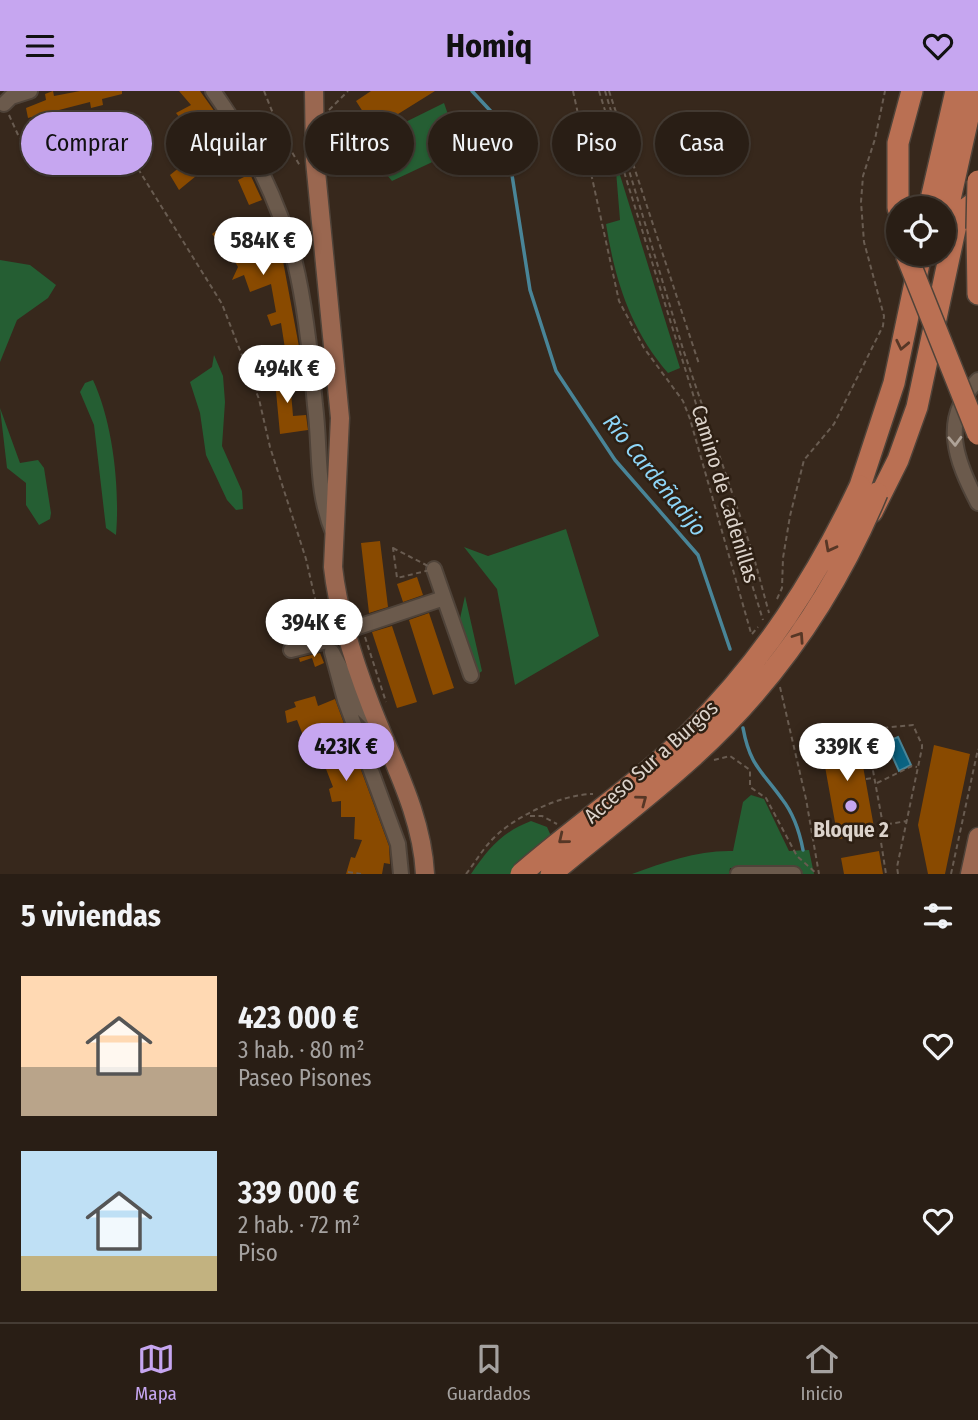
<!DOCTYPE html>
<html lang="es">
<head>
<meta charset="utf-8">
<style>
  body { margin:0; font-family:"Fira Sans Condensed",sans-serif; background:#352b22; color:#f1f3f6; height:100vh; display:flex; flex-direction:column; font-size:26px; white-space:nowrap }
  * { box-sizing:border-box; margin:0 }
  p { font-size:23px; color:#a5a2a0 }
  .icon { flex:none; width:38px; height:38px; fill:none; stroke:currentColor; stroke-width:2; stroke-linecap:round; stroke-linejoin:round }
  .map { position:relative; height:783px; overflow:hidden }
  .side { display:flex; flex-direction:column; background:#291e15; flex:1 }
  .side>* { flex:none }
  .top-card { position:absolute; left:21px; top:21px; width:936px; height:63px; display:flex; gap:14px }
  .tools { position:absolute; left:886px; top:105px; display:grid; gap:14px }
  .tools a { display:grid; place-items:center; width:70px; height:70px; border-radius:50%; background:#291e15; box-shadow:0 2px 5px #0004,0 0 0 2px #453c34; font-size:35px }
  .price { position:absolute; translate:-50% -60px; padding:0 16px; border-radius:24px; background:#fff; color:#222; font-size:23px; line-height:46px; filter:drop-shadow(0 2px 4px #0008) }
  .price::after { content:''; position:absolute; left:50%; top:42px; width:21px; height:16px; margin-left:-10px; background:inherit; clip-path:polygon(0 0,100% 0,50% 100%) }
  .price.current { background:#c6a6f0; color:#111 }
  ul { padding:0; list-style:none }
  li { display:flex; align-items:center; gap:21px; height:175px; padding:0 21px }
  li span { display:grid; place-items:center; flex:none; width:196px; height:140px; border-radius:0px; color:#555 }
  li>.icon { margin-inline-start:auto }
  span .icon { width:84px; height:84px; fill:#fffc; stroke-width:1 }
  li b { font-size:30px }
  h2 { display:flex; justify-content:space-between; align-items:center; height:84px; padding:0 21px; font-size:30px }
  .chip { padding:0 24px; border-radius:32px; background:#291e15; box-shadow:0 2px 5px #0004,0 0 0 2px #453c34; font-size:24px; line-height:63px }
  .chip.current { background:#c6a6f0; color:#111 }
  header { display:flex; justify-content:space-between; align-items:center; height:91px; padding:0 21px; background:#c6a6f0; color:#111; font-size:32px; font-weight:700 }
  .tabs { display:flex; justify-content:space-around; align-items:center; height:98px; border-top:2px solid #453c34; background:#291e15; font-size:19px; color:#a5a2a0 }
  .tabs a { display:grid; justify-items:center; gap:4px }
  .tabs .current { color:#c6a6f0 }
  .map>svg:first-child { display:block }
</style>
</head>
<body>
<header><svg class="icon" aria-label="menu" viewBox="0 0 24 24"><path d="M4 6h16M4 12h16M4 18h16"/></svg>Homiq<svg class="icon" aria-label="heart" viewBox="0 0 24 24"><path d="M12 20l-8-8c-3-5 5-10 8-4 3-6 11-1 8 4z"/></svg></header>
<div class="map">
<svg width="978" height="783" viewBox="0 0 978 783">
  <rect width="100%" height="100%" fill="#37281c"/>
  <path fill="#255e33" d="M444 12 460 58 392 90 361 53Z
    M615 68 680 277 668 282C630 238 615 189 606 133L620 129Z
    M0 169 30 174 56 194 48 207 17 229 0 271Z
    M214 264 223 285 225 311 222 355 242 400 243 418 236 419 227 409 206 364 200 322 190 291 212 276Z
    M93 289C113 332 120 397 116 444L106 437 94 334 80 301 85 292Z
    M0 317 20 372 38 369 44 377 51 422 50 428 39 434 26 414V392L7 377Z
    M566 438 599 545 515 594 497 498 464 456 488 465Z
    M465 505 482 580 477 584 459 532Z
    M751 704 764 708 789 760 809 759 814 783H801L798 777H730L729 783H632C665 771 698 759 733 760L743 711Z
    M531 730 547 736 568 783H471C488 758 502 741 531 730Z"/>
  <path fill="#0a6382" stroke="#498598" stroke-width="2" d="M898 646 911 674 899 680 886 651Z"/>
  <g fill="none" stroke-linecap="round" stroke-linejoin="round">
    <path stroke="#498598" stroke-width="3.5" d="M472 0 498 28 512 84 530 199 556 280 615 369 698 464 730 558
      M743 637C750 675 762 680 782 708 793 722 800 743 803 759"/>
  </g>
  <path fill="#894a00" d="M53 0 54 5 80 0H122V3L102 8 103 14 91 17 90 11 28 27 26 17 46 9 45 3Z
    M179 0H200L220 28 195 46 176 22 191 14Z
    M371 0H435L374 38 356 10Z
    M230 44 235 53 179 99 170 84 205 56 209 61Z
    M250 83 262 109 249 114 238 89Z
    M250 126 256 134 246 142 258 162 280 154 300 261 286 264 281 232 271 235 267 224 276 221 271 193 250 201 244 184 232 189 238 176 230 162 228 164 212 143 220 137 225 144Z
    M289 277 293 325 306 324 308 339 280 343 274 279Z
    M380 450 388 516 369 522 361 452Z
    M417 486 423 504 403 511 397 493Z
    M429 522 454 597 433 604 409 529Z
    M392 535 417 611 397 617 372 541Z
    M320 562 324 572 315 576 312 567 300 571 299 567Z
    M315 605 318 615 335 608 389 755 390 773 384 772 382 783H346L351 766 355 767 362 749 354 748 355 726H341V710L332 711 329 698 333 696 326 678 344 672 333 642 308 657 297 629 287 632 285 620 296 616 294 611Z
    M856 636 875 742 838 748 819 642Z
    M934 654 970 663 945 783H928L918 734Z
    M879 760 883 783H844L841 767Z"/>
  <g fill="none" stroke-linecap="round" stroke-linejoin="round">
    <g stroke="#4f4339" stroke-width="18">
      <path id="minor" d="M213 0C249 50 280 112 295 172 306 217 311 267 315 314 321 361 315 399 334 444
        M4 13 11 6 30 0
        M978 289C939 328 956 370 978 412
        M434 478 471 584
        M346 540 444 507
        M291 559 327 550
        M376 632 363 619 332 561 345 609 398 753 401 783
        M738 783H794"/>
    </g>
    <g stroke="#4f4339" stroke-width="21">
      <path id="major" d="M314 0 315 70 340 327 333 476C338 523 354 571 371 615 392 670 422 723 425 783
        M970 783 978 746"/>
    </g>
    <g stroke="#4f4339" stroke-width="24">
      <path id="highway" d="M898 117V52L912 0
        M929 117 956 0
        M977 138 978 203
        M943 140 974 0
        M860 395 894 292 921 163
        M872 421 898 369 917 316 956 134 967 117 978 109"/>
    </g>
    <path stroke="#695c51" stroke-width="2" stroke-dasharray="5 3.5" stroke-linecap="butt" d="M264 0 280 40 300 75
      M573 0 619 210 644 257 683 310 690 328 751 542
      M599 0 763 529
      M605 0 683 258 753 463 769 522
      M609 0 699 273
      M329 19 348 0
      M9 24 19 46 34 57 58 53 122 52 222 213 259 308 270 356 306 468 322 538
      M393 457 434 478 397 487Z
      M777 508 782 497 783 467 790 425 804 369 834 333 883 235 884 225 864 151 861 111 863 85 875 48 885 0
      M752 543 758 536
      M365 546 386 611
      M780 596 806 708 819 783
      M714 669 730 665 750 679V696L766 707 797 765 817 783
      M866 688 873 687
      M877 692 912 675 917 676
      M530 725H542L557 733
      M883 735 881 751 886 783
      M348 781 361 783
      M466 783C474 773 481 761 489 752 510 727 561 703 593 703
      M898 783 897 776 922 657V654L913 634 872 638 867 647 883 734 907 730
      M951 783 978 658"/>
    <use href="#minor" stroke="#6b5a4c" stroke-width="14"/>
    <use href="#major" stroke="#9a6750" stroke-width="18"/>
    <use href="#highway" stroke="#ba7053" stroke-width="21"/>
    <g stroke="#4f4339" stroke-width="24" stroke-linecap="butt">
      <path id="highway-bridge" d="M977 138 978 90
        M906 163 978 343
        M521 783C576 735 637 694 689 643 763 570 816 488 860 395
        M551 783C597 744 646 708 691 667 772 594 835 503 877 402"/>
    </g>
    <use href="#highway-bridge" stroke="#ba7053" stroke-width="21"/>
  </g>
  <defs><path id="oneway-chevron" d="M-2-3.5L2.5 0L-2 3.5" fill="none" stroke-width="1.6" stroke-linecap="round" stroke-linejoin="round" transform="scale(1.75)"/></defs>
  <g stroke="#573726">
    <use href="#oneway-chevron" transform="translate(902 254) rotate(102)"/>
    <use href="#oneway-chevron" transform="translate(830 456) rotate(118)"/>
    <use href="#oneway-chevron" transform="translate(799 546) rotate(-56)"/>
    <use href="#oneway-chevron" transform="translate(642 709) rotate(-37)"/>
    <use href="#oneway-chevron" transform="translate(563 748) rotate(141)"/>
  </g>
  <use stroke="#afa398" href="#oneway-chevron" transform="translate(955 350) rotate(88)"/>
  <circle fill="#c6a6f0" stroke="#2d1f13" stroke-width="2.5" cx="851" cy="715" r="7"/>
  <g text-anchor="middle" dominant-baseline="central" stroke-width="5" stroke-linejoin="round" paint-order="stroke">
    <g font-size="21" fill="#dcd3cb" stroke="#2d1f13">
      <text transform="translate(725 403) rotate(73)">Camino de Cadenillas</text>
      <text transform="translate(651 671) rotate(-42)">Acceso Sur a Burgos</text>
    </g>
    <g font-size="21" font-weight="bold" fill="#dcd3cb" stroke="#2d1f13">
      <text x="851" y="739">Bloque 2</text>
    </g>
    <g font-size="23" font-style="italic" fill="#8ed5f7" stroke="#2d1f13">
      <text transform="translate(655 384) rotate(51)">Río Cardeñadijo</text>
    </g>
  </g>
</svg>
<div class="tools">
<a><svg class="icon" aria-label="locate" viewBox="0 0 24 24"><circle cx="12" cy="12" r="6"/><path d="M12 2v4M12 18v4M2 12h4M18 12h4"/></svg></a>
</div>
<b class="price" style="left:263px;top:186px">584K €</b>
<b class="price" style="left:287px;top:314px">494K €</b>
<b class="price" style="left:314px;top:568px">394K €</b>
<b class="price current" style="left:346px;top:692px">423K €</b>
<b class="price" style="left:847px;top:692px">339K €</b>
<div class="top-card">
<a class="chip current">Comprar</a>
<a class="chip">Alquilar</a>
<a class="chip">Filtros</a>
<a class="chip">Nuevo</a>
<a class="chip">Piso</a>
<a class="chip">Casa</a>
</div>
</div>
<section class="side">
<h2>5 viviendas<svg class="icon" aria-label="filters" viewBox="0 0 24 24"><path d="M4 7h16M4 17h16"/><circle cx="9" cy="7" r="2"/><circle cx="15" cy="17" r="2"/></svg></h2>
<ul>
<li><span style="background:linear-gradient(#ffd9b3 65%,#b9a48a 0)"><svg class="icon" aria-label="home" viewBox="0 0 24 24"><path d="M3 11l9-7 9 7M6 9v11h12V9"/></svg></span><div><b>423 000 €</b><p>3 hab. · 80 m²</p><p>Paseo Pisones</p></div><svg class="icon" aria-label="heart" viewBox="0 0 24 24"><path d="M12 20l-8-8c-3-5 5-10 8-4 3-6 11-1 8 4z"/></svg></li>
<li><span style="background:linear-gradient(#bfe0f5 75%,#c2b280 0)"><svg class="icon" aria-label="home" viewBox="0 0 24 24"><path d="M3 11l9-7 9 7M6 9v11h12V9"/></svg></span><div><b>339 000 €</b><p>2 hab. · 72 m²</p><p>Piso</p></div><svg class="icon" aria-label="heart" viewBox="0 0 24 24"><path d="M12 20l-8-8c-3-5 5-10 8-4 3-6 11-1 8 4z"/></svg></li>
</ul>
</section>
<nav class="tabs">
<a class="current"><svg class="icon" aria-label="map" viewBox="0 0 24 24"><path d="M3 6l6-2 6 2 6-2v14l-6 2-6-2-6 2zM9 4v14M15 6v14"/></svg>Mapa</a>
<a><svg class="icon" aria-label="saved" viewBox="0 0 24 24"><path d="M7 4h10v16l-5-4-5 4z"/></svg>Guardados</a>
<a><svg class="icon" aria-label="home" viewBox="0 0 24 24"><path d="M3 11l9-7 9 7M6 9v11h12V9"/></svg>Inicio</a>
</nav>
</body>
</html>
